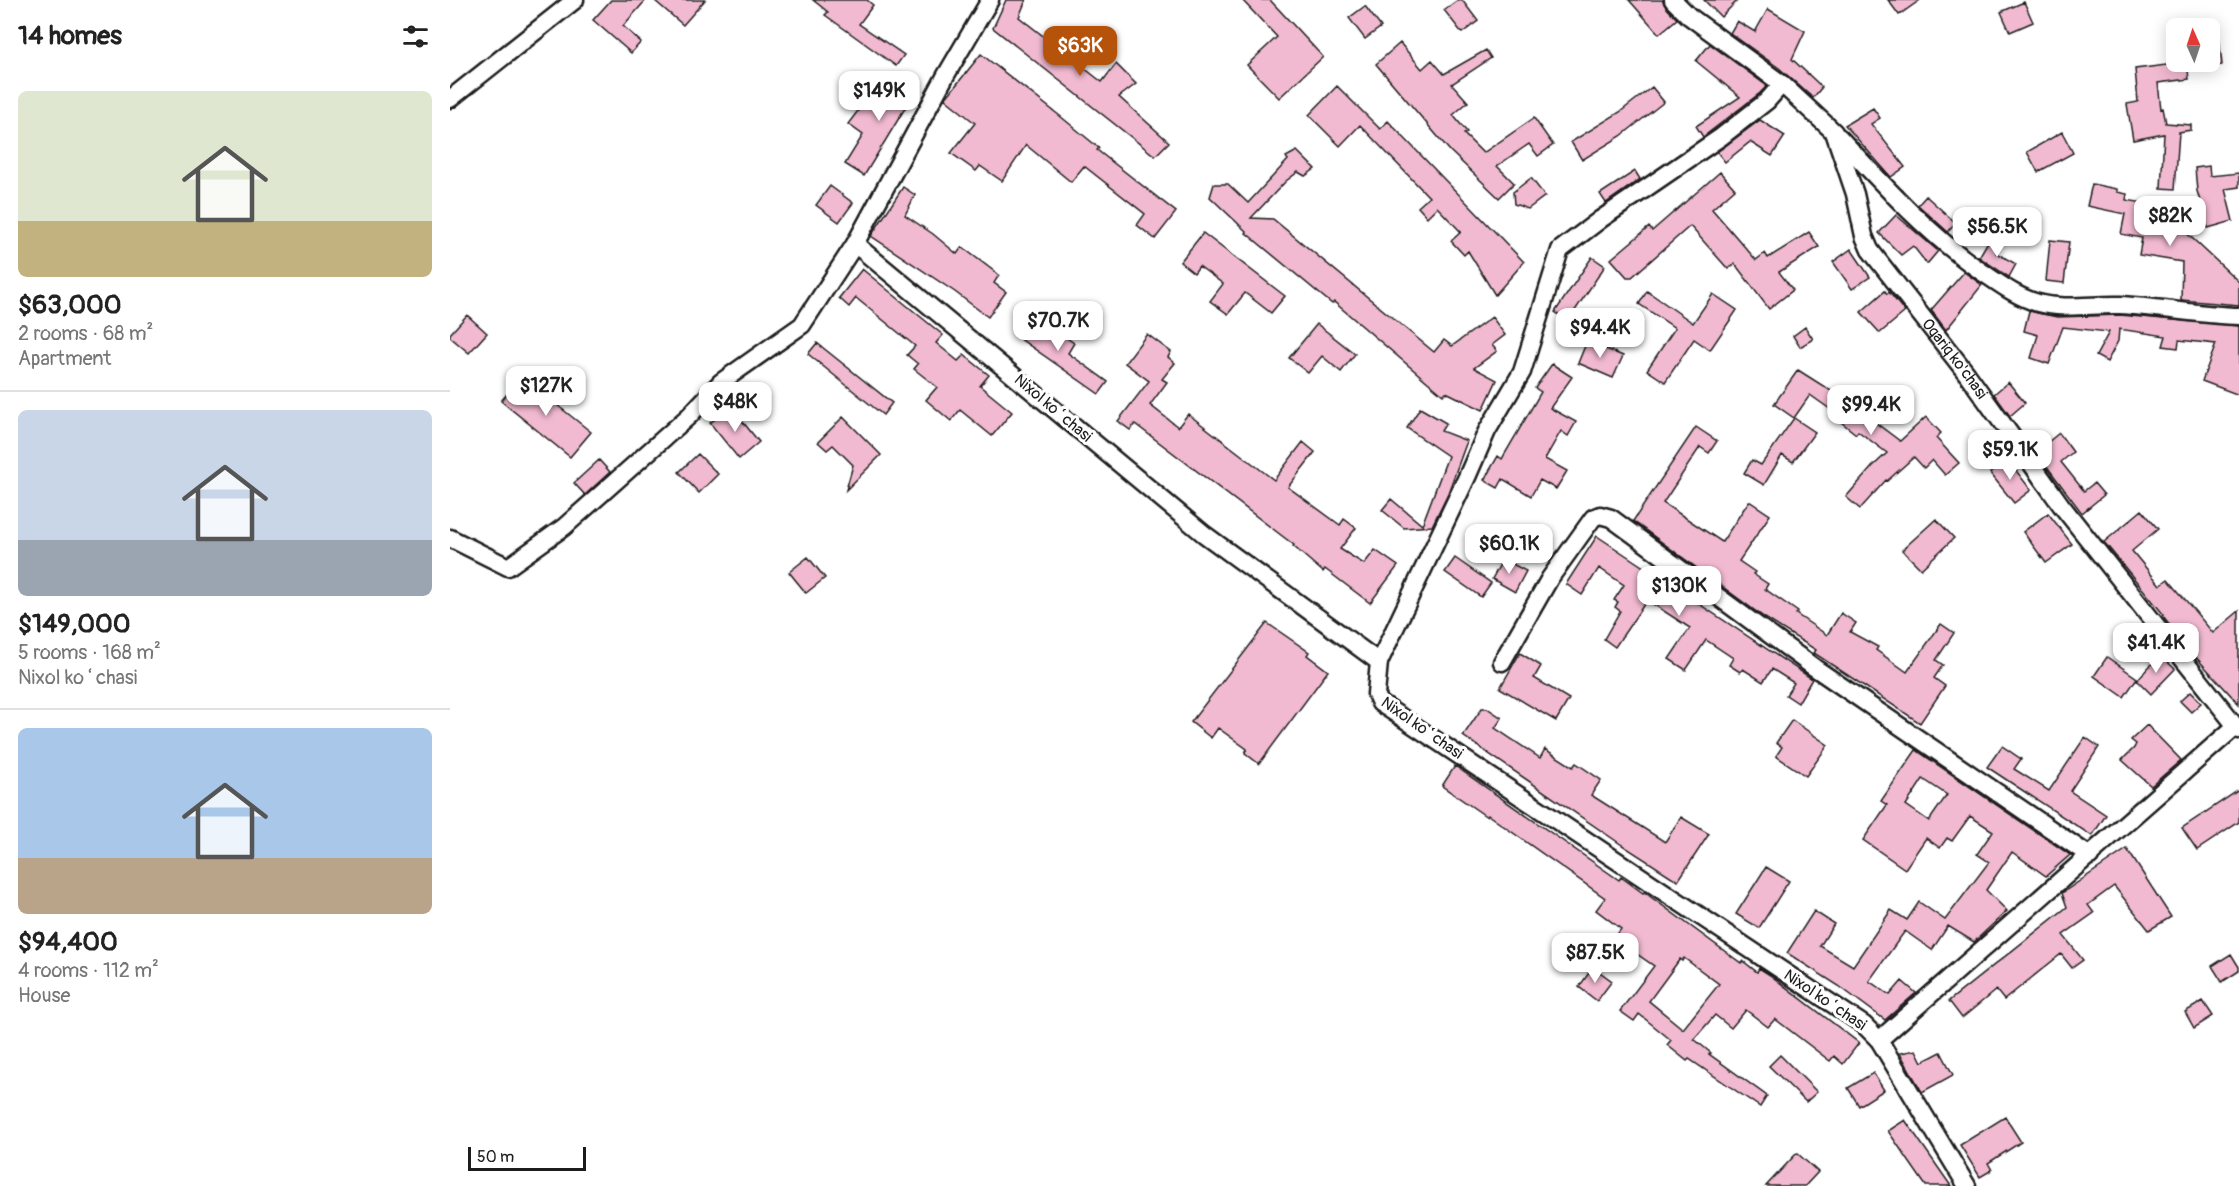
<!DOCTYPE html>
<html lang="en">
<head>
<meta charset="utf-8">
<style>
  body { margin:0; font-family:Pangolin,sans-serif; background:#f2f2f2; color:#222; height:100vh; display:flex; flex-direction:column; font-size:22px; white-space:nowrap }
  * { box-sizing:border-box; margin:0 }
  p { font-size:20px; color:#767676 }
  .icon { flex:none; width:33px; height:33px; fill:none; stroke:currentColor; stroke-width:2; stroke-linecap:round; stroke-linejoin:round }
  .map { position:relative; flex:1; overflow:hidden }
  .details { display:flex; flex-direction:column; background:#fff; width:450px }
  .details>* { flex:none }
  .needle { width:39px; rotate:357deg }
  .buttons { position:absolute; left:1716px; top:18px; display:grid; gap:12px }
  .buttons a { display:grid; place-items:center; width:54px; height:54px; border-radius:9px; background:#fff; box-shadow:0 3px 15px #0003; font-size:30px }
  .scale { position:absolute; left:18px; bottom:15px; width:118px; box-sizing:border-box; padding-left:6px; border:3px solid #1c1c1c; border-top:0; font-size:16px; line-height:21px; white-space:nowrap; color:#1c1c1c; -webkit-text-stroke:4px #fff; paint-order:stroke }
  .price { position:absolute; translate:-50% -51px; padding:0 14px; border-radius:12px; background:#fff; color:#222; font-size:20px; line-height:39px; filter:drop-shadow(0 2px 3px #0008) }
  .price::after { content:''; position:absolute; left:50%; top:36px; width:18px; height:14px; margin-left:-9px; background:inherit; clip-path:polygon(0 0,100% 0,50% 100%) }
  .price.current { background:#b45309; color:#fff }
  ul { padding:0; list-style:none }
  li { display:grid; align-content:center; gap:12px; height:318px; padding:0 18px }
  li+li { border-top:2px solid #e0e0e0 }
  li span { display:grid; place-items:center; height:186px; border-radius:9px; color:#555 }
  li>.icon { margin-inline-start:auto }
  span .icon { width:108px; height:108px; fill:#fffc; stroke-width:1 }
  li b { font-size:26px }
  h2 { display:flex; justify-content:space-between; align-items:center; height:72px; padding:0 18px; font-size:26px }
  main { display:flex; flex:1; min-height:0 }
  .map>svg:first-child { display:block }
</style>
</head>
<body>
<main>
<section class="details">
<h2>14 homes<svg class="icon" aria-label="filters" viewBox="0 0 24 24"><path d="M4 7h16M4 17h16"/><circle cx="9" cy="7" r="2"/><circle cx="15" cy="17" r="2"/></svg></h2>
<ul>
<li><span style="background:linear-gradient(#dfe7d0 70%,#c2b280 0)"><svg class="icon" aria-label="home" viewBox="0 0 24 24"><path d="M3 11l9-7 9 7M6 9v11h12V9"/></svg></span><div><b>$63,000</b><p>2 rooms · 68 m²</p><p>Apartment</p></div></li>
<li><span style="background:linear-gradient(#c9d6e8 70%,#9aa5b1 0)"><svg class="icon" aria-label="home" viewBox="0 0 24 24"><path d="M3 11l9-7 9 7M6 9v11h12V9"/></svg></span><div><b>$149,000</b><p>5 rooms · 168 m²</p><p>Nixol koʻchasi</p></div></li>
<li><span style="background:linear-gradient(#a9c7e8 70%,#b9a48a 0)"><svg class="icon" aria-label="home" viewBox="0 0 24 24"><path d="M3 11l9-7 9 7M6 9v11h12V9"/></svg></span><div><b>$94,400</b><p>4 rooms · 112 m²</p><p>House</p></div></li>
</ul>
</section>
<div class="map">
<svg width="1789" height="1186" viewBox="0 0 1789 1186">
  <rect width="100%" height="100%" fill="#fff"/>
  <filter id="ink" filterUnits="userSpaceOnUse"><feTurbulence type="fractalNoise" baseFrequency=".0167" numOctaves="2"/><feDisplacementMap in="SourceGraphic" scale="12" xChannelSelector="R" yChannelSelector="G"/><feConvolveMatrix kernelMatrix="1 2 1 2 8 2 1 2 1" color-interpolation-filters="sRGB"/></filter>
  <g filter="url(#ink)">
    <path fill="#f2bad1" stroke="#1c1c1c" stroke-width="1.5" fill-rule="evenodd" d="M161 0H196L173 26 191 42 181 53 143 20Z
      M204 0H255L233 25Z
      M363 0H417L423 5 409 24 454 55 446 66 375 15 378 12Z
      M556 0H576L569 17 652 82 666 64 686 84 669 97 719 142 705 156 543 28Z
      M792 0H820L873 57 829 98 797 65 827 37Z
      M1008 0H1012L1028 21 1012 33 994 10Z
      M1179 0H1212L1216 7 1227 19 1209 34Z
      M1254 0H1288L1271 17Z
      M1438 0H1470L1449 15Z
      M1574 2 1583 22 1560 32 1551 12Z
      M915 6 931 27 915 39 899 18Z
      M1318 9 1355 31 1342 59 1372 87 1363 98 1329 68 1280 33 1287 21 1305 32Z
      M1760 26H1768L1772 65 1760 67Z
      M950 43 972 69 982 60 994 74 1036 50 1041 58 1002 84 1018 102 1003 115 1017 132 1014 134 1033 153 1084 118 1103 145 1088 156 1079 144 1047 166 1064 183 1049 198 1000 151 926 64Z
      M1260 44 1317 86 1310 93 1253 137 1246 126 1290 97 1246 61Z
      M531 54 610 116 649 148 647 150 726 212 705 239 687 225 695 214 634 166 621 182 576 145 552 181 530 166 526 171 501 153 525 123 495 99Z
      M1724 62H1737L1739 79 1708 83 1711 109 1713 108 1716 123 1741 125V130L1729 132 1725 189 1711 188 1714 134 1683 140 1677 104 1688 102 1685 69 1725 64Z
      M450 74 469 85 414 176 395 164 413 135 398 124 419 96 428 103Z
      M887 86 930 129 938 121 1074 262 1045 295 1018 251 1014 255 1001 241 1011 232 987 207 977 217 968 207 979 197 910 125 890 146 859 115Z
      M1202 87 1214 102 1171 136 1132 160 1121 142 1170 112Z
      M1423 108 1430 118 1421 124 1455 167 1441 177 1395 125Z
      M1310 120 1335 136 1322 156 1300 142 1275 162 1267 152Z
      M1612 132 1623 153 1588 172 1577 152Z
      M847 151 865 169 855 176 848 172 836 181 801 218 823 219 984 352 994 340 1002 346 1042 317 1055 335 1042 345 1047 351 1024 368 1047 380 1033 410 996 392 993 395 884 302 882 304 796 233 797 232 760 197 764 184H778L798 203 838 160 836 157Z
      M1759 166 1760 176 1789 173V187L1775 189 1783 221 1758 228 1747 191 1745 168Z
      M1185 171 1190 179 1156 203 1150 194Z
      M1270 172 1285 189 1262 209 1306 260 1315 253 1318 258 1359 232 1369 247 1329 272 1343 290 1319 309 1285 264 1278 269 1240 226 1182 277H1177L1161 259 1199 227 1202 231Z
      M1081 178 1095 196 1078 209 1064 204 1063 192Z
      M1642 184 1667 189V192L1677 194 1676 200 1705 205 1712 210 1789 282V305L1731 300 1732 262 1689 255 1692 238 1671 234 1675 214 1637 206Z
      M380 186 403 203 389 222 366 205Z
      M453 187 465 195 455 215 483 234 507 254 512 247 549 275 544 283 556 292 538 317 505 292 421 236Z
      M1476 196 1506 223 1498 232 1468 205Z
      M1446 215 1488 251 1477 264 1463 246 1451 255 1429 233Z
      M753 233 835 296 821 313 795 293 778 314 760 301 773 284 749 266 744 273 730 262Z
      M1540 238 1551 244 1546 253 1566 264 1559 277 1529 257Z
      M1600 240 1619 242 1614 283 1596 281Z
      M1401 249 1420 277 1402 289 1383 262Z
      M1142 257 1155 266 1118 321 1105 312Z
      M412 269 493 335 486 343 508 361 514 355 539 375 530 386 562 412 542 436 510 410 501 421 476 400 487 387 464 369 468 364 457 355 465 346 406 298 399 307 389 298Z
      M1514 272 1532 285 1496 330 1481 310Z
      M1197 291 1243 323 1263 294 1287 310 1260 350 1244 339 1215 382 1197 370 1225 328 1189 304Z
      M1435 291 1437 294 1439 292 1455 312 1430 333 1411 312Z
      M1579 311 1607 317 1670 315 1789 326V395L1752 381 1766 344 1729 340 1728 348 1713 346 1716 336 1669 329 1668 341 1657 362 1646 356 1659 332 1613 327 1599 364 1581 358 1588 335 1574 331Z
      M581 314 624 343 618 353 658 382 649 394 566 336Z
      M17 315 37 333 19 353 0 337V334Z
      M867 324 905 354 891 372 872 356 858 373 839 358Z
      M1355 327 1363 339 1350 347 1343 336Z
      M697 334 721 352 718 357 725 363 712 379 717 382 700 405 728 427 738 414 824 480 853 442 865 452 838 487 890 525 894 519 906 528 890 549 914 564 925 550 948 566 920 603 875 569 873 572 843 546 844 545 685 424 680 430 668 421 699 381 675 363Z
      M1137 341 1173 356 1163 378 1128 363Z
      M367 343 442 403 433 415 358 354Z
      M1102 364 1122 377 1100 408 1126 422 1118 436 1111 431 1095 459 1117 471 1106 489 1090 480 1081 496 1053 479 1048 488 1034 480 1048 456 1052 459 1091 392 1085 388Z
      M1348 370 1394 399 1450 441 1476 417 1491 433 1486 438 1509 463 1495 475 1482 460 1474 468 1464 457 1437 481 1436 480 1410 509 1396 497 1423 466 1437 453 1408 431 1406 434 1391 422 1394 419 1360 395 1344 418 1324 404Z
      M72 377 141 432 120 457 51 401Z
      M1558 382 1575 403 1560 416 1544 394Z
      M281 407 309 442 289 459 260 423Z
      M970 408 996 423 991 431 1017 441 998 493 982 526 954 528 932 510 941 499 972 525 998 456 957 428Z
      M393 417 431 455 396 490 403 465 383 445 377 450 368 442Z
      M1344 418 1365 432 1343 462 1332 455 1314 485 1294 473 1302 460 1311 465Z
      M1246 427 1267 441 1259 453 1250 447 1213 503 1272 542 1299 501 1320 515 1289 561 1305 572 1303 574 1318 584 1315 589 1348 612 1346 614 1377 635 1391 613 1406 623 1400 632 1428 647 1426 650 1457 672 1491 624 1504 633 1486 660 1493 665 1484 678 1495 686 1470 723 1364 653 1366 650 1315 618 1183 521Z
      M1609 433 1623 452 1611 462 1634 491 1644 483 1654 495 1632 513 1586 452Z
      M248 454 268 474 249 493 229 472Z
      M1557 459 1581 490 1564 503 1540 473Z
      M149 460 160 472 135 495 124 483Z
      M1692 510 1708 529 1682 551 1710 585 1718 579 1763 633 1789 611V704L1741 652 1713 616 1714 615 1654 542Z
      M1598 513 1622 544 1596 563 1573 532Z
      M1486 519 1504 538 1471 569 1452 550Z
      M1147 536 1362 679 1348 703 1336 695 1344 683 1322 669 1313 682 1293 669 1290 672 1279 665 1283 658 1256 640 1236 670 1219 659 1240 628 1197 600 1165 647 1154 639 1170 611 1165 607 1168 602 1164 600 1174 585 1149 568 1132 595 1116 584Z
      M358 557 375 578 356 593 339 572Z
      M1005 558 1041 583 1031 597 995 572Z
      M1053 559 1076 571 1065 592 1042 579Z
      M817 623 859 652 857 655 878 671 809 764 795 753 797 749 768 728 761 738 741 722Z
      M1070 653 1091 666 1084 678 1119 699 1106 721 1050 688Z
      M1710 655 1725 669 1701 694 1687 680Z
      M1657 657 1687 678 1674 697 1644 676Z
      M1740 692 1751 703 1741 712 1730 701Z
      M1032 708H1037L1052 718 1045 728 1090 758 1095 749 1123 767 1126 763 1151 780 1141 795 1215 842 1231 817 1259 834 1228 881 1172 845 1013 736Z
      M1342 720 1378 745 1356 776 1326 756 1332 747 1326 743Z
      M1697 725 1731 760 1701 786 1672 760 1684 748 1686 744 1681 740Z
      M1635 737 1649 747 1620 791 1656 815 1642 836 1537 767 1552 746 1571 759 1564 769 1599 791Z
      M1466 750 1620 855 1596 876 1562 852 1536 890 1557 911 1524 942 1498 926 1482 950 1455 931 1419 981 1440 995 1452 981 1466 993 1435 1020 1389 986 1337 953 1364 911 1384 924 1370 946 1403 966 1441 910 1457 920 1469 902 1495 920 1539 862 1527 854 1543 831 1520 816 1502 841 1497 838 1490 848 1476 838 1455 869 1413 840 1437 805 1431 801ZM1473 779 1497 795 1479 821 1456 805Z
      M1005 766 1169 880 1171 877 1193 893 1194 892 1291 963 1293 961 1307 972 1309 968 1320 975 1409 1043 1393 1064 1384 1056 1380 1061 1325 1019 1318 1027 1296 1010 1281 1028 1265 1015 1244 1039 1261 1053 1259 1054 1317 1096 1310 1107 1239 1059 1237 1061 1217 1045 1221 1040 1189 1014 1184 1021 1170 1011 1204 966 1178 948 1172 956 1159 946 1171 929 1146 910 1155 898 1038 815 1037 817 992 786ZM1234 958 1269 984 1233 1029 1199 1001 1230 959 1232 961Z
      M1789 790V822L1747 850 1732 828Z
      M1677 849 1721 917 1699 930 1664 886 1638 905 1644 913 1613 935 1633 960 1622 968 1611 954 1554 1000 1546 990 1512 1018 1499 1001 1617 907 1612 893Z
      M1316 867 1339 881 1309 928 1286 914Z
      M1781 954 1789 967V971L1772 982 1762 966Z
      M1143 967 1162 981 1147 1001 1129 987Z
      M1753 1001 1763 1016 1744 1028 1735 1012Z
      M1466 1050 1472 1062 1491 1052 1503 1075 1472 1092 1450 1053Z
      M1330 1055 1367 1092 1356 1102 1319 1066Z
      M1423 1073 1434 1090 1409 1106 1398 1088Z
      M1555 1117 1571 1142 1538 1163 1542 1170 1530 1177 1510 1145Z
      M1455 1120 1501 1186H1476L1438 1131Z
      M1347 1153 1368 1172 1355 1186H1316Z"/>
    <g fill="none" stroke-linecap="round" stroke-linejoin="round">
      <g stroke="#1c1c1c" stroke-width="21">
        <g id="street">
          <path id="s1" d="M1223 0 1239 16 1332 84 1384 132 1405 194 1414 236 1420 250 1517 374 1611 505 1789 730"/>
          <path d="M0 99 125 0"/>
          <path d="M1389 137C1434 186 1478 234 1532 272 1550 284 1567 297 1588 303 1615 310 1643 304 1670 305 1710 307 1749 315 1789 316"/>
          <path d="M405 244 754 534 929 662 926 694 930 703 1414 1025 1429 1040 1517 1186"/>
          <path d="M0 538 58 567 114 527 239 416 271 382 352 325 405 244 496 75 540 0"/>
          <path d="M929 662 1017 477 1037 431 1072 372 1110 250 1151 219 1271 137 1317 101 1332 84"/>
          <path d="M1052 662 1100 578 1143 518 1150 515 1161 518 1365 668 1640 856"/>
          <path d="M1429 1040 1786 726"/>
        </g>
      </g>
      <use href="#street" stroke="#fff" stroke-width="16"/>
    </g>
  </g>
  <g text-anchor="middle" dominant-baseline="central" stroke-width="6" stroke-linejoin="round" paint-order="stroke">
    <g font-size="16" fill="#1c1c1c" stroke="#fff">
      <text stroke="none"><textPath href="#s1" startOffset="470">Oqariq ko'chasi</textPath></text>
      <text transform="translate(603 408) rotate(40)">Nixol koʻchasi</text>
      <text transform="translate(972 728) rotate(35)">Nixol koʻchasi</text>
      <text transform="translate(1375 1000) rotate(34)">Nixol koʻchasi</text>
    </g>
  </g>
</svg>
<div class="buttons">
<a><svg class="needle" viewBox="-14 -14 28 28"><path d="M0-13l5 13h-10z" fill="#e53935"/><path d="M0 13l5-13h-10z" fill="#767676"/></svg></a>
</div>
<div class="scale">50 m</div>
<b class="price current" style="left:630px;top:77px">$63K</b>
<b class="price" style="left:429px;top:122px">$149K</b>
<b class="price" style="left:1720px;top:247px">$82K</b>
<b class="price" style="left:1547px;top:258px">$56.5K</b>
<b class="price" style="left:608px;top:352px">$70.7K</b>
<b class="price" style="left:1150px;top:359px">$94.4K</b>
<b class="price" style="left:96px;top:417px">$127K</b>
<b class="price" style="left:285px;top:433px">$48K</b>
<b class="price" style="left:1421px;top:436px">$99.4K</b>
<b class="price" style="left:1560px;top:481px">$59.1K</b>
<b class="price" style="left:1059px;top:575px">$60.1K</b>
<b class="price" style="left:1229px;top:617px">$130K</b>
<b class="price" style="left:1706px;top:674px">$41.4K</b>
<b class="price" style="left:1145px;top:984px">$87.5K</b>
</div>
</main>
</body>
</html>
